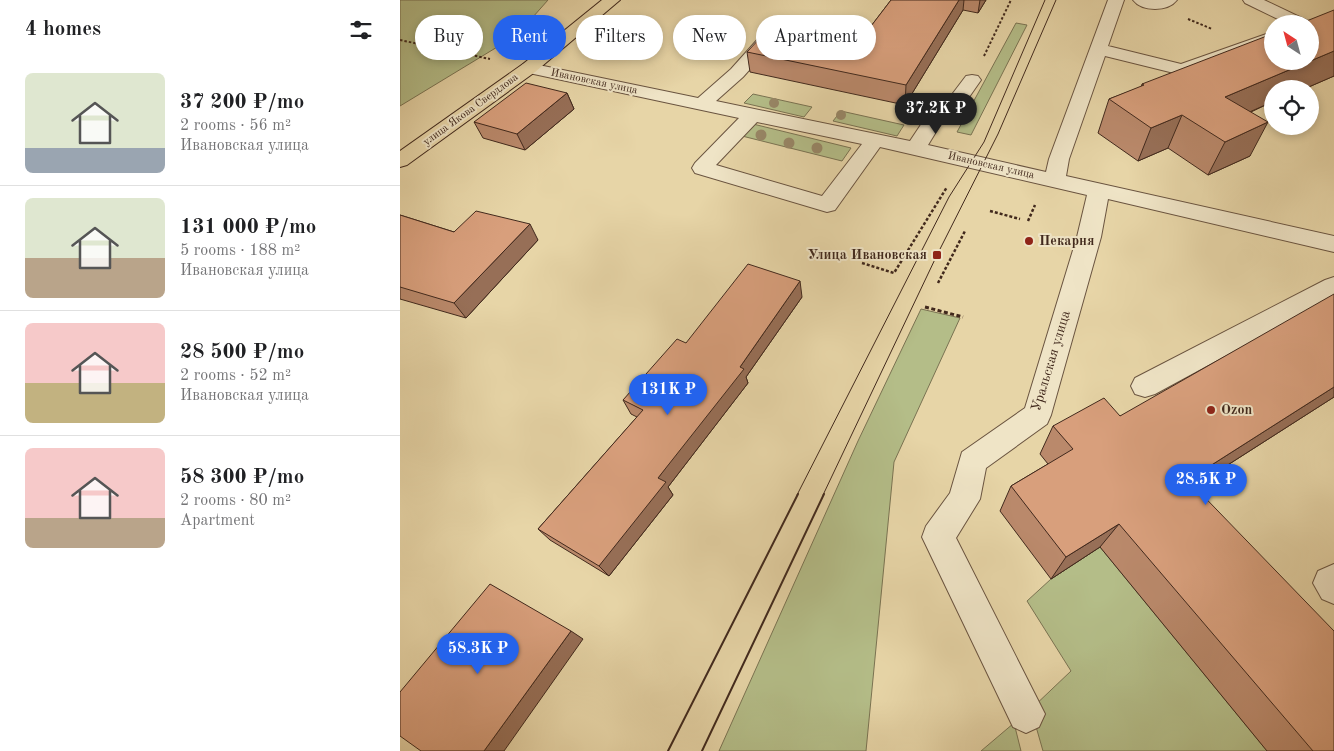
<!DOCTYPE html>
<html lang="en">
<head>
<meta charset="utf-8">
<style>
  body { margin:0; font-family:"Old Standard TT",serif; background:#f2f2f2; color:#202124; height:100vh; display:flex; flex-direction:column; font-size:19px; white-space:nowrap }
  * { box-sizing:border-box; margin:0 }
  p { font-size:16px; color:#757577 }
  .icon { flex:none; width:28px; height:28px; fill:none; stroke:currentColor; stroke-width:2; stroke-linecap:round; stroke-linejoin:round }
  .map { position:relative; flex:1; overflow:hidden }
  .details { display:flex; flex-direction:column; background:#fff; width:400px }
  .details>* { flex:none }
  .banner { position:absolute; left:15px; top:15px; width:475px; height:45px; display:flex; gap:10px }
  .needle { width:32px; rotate:324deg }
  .tools { position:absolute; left:864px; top:15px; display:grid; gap:10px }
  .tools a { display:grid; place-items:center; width:55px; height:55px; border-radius:50%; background:#fff; box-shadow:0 2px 8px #0003; font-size:25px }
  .price { position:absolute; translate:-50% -42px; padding:0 11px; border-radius:18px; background:#2563eb; color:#fff; font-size:16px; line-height:32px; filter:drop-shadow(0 1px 2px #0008) }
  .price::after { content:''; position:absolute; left:50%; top:30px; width:15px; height:11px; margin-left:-8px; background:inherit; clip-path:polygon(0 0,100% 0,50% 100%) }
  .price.selected { background:#222; color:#fff }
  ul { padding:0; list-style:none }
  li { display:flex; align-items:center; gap:15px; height:125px; padding:0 25px }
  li+li { border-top:1px solid #e0e0e0 }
  li span { display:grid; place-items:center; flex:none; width:140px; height:100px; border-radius:8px; color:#555 }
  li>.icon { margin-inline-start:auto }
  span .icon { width:60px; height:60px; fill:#fffc; stroke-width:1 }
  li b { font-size:21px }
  h2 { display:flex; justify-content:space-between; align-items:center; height:60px; padding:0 25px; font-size:21px }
  .pill { padding:0 18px; border-radius:22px; background:#fff; box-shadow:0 2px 8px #0003; font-size:18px; line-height:45px }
  .pill.selected { background:#2563eb; color:#fff }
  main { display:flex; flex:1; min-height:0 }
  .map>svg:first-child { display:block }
</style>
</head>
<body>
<main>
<section class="details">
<h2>4 homes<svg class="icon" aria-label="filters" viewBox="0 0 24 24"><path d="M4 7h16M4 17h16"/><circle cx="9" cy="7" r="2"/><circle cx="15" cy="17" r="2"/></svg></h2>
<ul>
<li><span style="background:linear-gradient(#dfe7d0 75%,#9aa5b1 0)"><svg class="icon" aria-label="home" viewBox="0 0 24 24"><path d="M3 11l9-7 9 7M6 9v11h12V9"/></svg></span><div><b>37 200 ₽/mo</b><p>2 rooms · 56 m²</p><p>Ивановская улица</p></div></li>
<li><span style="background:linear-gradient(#dfe7d0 60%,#b9a48a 0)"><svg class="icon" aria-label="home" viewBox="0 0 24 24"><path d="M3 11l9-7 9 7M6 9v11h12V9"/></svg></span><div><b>131 000 ₽/mo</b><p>5 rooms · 188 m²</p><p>Ивановская улица</p></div></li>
<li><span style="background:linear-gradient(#f6c9c9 60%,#c2b280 0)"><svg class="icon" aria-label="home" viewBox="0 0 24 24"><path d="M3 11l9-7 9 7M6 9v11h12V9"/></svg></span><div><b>28 500 ₽/mo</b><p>2 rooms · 52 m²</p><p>Ивановская улица</p></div></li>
<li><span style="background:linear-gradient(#f6c9c9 70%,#b9a48a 0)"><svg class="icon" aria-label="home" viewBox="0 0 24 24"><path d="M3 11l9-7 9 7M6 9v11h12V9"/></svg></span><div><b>58 300 ₽/mo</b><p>2 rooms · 80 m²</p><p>Apartment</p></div></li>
</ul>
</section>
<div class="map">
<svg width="934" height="751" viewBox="0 0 934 751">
  <rect width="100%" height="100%" fill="#e7d5a7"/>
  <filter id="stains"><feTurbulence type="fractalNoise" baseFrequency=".004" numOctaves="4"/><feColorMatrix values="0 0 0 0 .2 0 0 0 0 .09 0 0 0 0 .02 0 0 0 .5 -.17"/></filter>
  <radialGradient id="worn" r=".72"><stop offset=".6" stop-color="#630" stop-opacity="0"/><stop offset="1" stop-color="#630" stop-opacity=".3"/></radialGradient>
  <path fill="#b4bd88" stroke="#7a7352" d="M0 0H148L117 35 0 106Z
    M616 23 627 25 571 135 557 132Z
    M353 94 412 107 404 117 344 103Z
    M441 111 504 125 497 136 433 121Z
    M353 124 451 148 442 161 342 136Z
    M521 309 560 318 494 462 466 751H319L458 441Z
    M700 547 867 751H643L631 709 671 671 627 601 651 579Z
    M614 723 621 751H581Z"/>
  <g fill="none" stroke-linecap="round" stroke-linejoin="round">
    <g stroke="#6a5440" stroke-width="2">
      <path id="minor" d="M708 0H724L708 46 781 64 872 32V43L782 75 705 56 669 159 666 176 934 236V252L708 199 701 237 651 415 647 424 586 468 580 499 556 538 645 714 639 727 626 733 613 727 522 537 526 526 550 493 562 452 625 408 677 237 687 195 480 147 435 210 427 212 295 173 292 168 295 163 339 118 129 73 123 72 120 68 123 64 129 63 298 98 331 69 366 30H378L380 34 378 38 343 77 316 101 510 141 528 114 544 105 566 76 572 75 578 76 581 80 558 113 542 122 528 145 646 172 649 159ZM357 122 462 144 422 196 316 165Z
        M733 0H777C768 12 742 12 733 0Z
        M843 0H864L908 21 910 24H888L845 3Z
        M934 277V297L755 394 745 397 735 394 731 386 735 378 925 280Z
        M934 564V604L922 599 913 583 918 571Z"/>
    </g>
    <g stroke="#41291d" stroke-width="2">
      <path id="major" d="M202 0H220L135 72 7 165 0 167V151L123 64Z"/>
    </g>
    <path stroke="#41291d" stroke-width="2" stroke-dasharray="2.5 2" stroke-linecap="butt" d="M788 19 812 29
      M0 40 90 59
      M584 56 611 0"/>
    <path stroke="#41291d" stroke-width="2.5" stroke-dasharray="3 2" stroke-linecap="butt" d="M590 211 620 219
      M628 221 635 205
      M462 263 494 273 547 187
      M538 283 565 231"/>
    <path stroke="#41291d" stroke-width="3" stroke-dasharray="4 2.5" stroke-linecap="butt" d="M525 307 563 317"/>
    <use href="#minor" fill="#efe4c6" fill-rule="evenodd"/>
    <use href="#major" fill="#e7d5a7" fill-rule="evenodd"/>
    <path stroke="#41291d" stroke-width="1" d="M397 495 549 197 584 142 645 0
      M423 495 537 255 598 134 656 0"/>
    <path stroke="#41291d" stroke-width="2" d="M268 751 398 494
      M302 751 424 494"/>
  </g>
  <g fill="#988767">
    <circle cx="374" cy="103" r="5"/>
    <circle cx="441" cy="115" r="5"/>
    <circle cx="361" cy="135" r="5.5"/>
    <circle cx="389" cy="143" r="5.5"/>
    <circle cx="417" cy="148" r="5.5"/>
  </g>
  <path fill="#ba896b" stroke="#41291d" d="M491 0H586L578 13 563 10 505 105 350 72 347 52 465 34Z
    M934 76 904 89H872V102L851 112 850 156 808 175 768 148 738 161 698 133 709 99 741 87 742 84Z
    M167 93 174 109 125 150 83 138 74 122Z
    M0 215 54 232 138 240 66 318 0 299Z
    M402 297 346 377 348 383 268 487 273 495 209 576 150 540 138 529 237 417 231 414 223 400 286 343Z
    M934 397 795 486 934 751H867L700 547 651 579 600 511 611 486 648 464 640 454 653 426 720 416Z"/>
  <path fill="#976f57" stroke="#41291d" d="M559 0H564L563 10 505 105 506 85Z
    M580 0H586L578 13Z
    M934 51V76L904 89H872V102L809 130 825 97Z
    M167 93 174 109 125 150 117 134Z
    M782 115 768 148 738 161 751 128Z
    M868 122 850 156 808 175 825 142Z
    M130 224 138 240 66 318 54 303Z
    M400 281 402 297 346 377 348 383 268 487 273 495 209 576 199 566 258 478 340 367Z
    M934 387V397L765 505 788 480Z
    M719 524 700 547 651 579 666 557Z
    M171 631 183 639 104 751H84Z"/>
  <path fill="#d89f7c" stroke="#41291d" d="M491 0H559L506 85 347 52 377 20 465 34Z
    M934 10V51L825 97 868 122 825 142 782 115 751 128 709 99 744 85 742 84 872 34V61H910V24H899Z
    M126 83 167 93 117 134 74 122Z
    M76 211 130 224 54 303 0 287V215L54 232Z
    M348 264 400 281 340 367 344 369 258 478 266 482 199 566 138 529 243 410 223 400 277 339 286 343Z
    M934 294V387L788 480 934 631V751H913L719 524 666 557 611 486 673 449 653 426 704 398 720 416Z
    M90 584 171 631 84 751H21L0 736V692Z"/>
  <g fill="#8f2418" stroke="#efe4c6" stroke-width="2">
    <circle cx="629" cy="241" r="5"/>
    <rect x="532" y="250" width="10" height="10" rx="2.5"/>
    <circle cx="811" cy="410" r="5"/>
  </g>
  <g text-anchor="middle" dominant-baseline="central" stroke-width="4" stroke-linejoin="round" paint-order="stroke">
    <g font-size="11" fill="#41291d" stroke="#efe4c6">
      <text transform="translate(194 82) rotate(12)">Ивановская улица</text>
      <text transform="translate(71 110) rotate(-36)">улица Якова Свердлова</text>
      <text transform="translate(591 166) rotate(13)">Ивановская улица</text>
    </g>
    <g font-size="14" font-weight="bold" fill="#41291d" stroke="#efe4c6" text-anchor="start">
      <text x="639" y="241">Пекарня</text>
      <text x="527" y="255" text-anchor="end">Улица Ивановская</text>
      <text x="821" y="410">Ozon</text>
    </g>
    <g font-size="14" fill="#41291d" stroke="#efe4c6">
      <text transform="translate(651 361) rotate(-73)">Уральская улица</text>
    </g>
  </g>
  <rect width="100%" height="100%" filter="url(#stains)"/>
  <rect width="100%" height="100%" fill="url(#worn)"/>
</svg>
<div class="tools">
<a><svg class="needle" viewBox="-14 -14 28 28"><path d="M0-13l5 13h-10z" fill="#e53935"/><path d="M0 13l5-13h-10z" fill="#757577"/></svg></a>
<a><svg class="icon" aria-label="locate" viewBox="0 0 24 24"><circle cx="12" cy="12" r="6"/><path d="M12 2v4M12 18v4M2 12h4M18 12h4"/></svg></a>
</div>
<b class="price selected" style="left:536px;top:135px">37.2K ₽</b>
<b class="price" style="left:268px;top:416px">131K ₽</b>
<b class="price" style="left:806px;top:506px">28.5K ₽</b>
<b class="price" style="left:78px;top:675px">58.3K ₽</b>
<div class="banner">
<a class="pill">Buy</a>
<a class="pill selected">Rent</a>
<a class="pill">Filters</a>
<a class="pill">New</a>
<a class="pill">Apartment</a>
</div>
</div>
</main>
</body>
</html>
